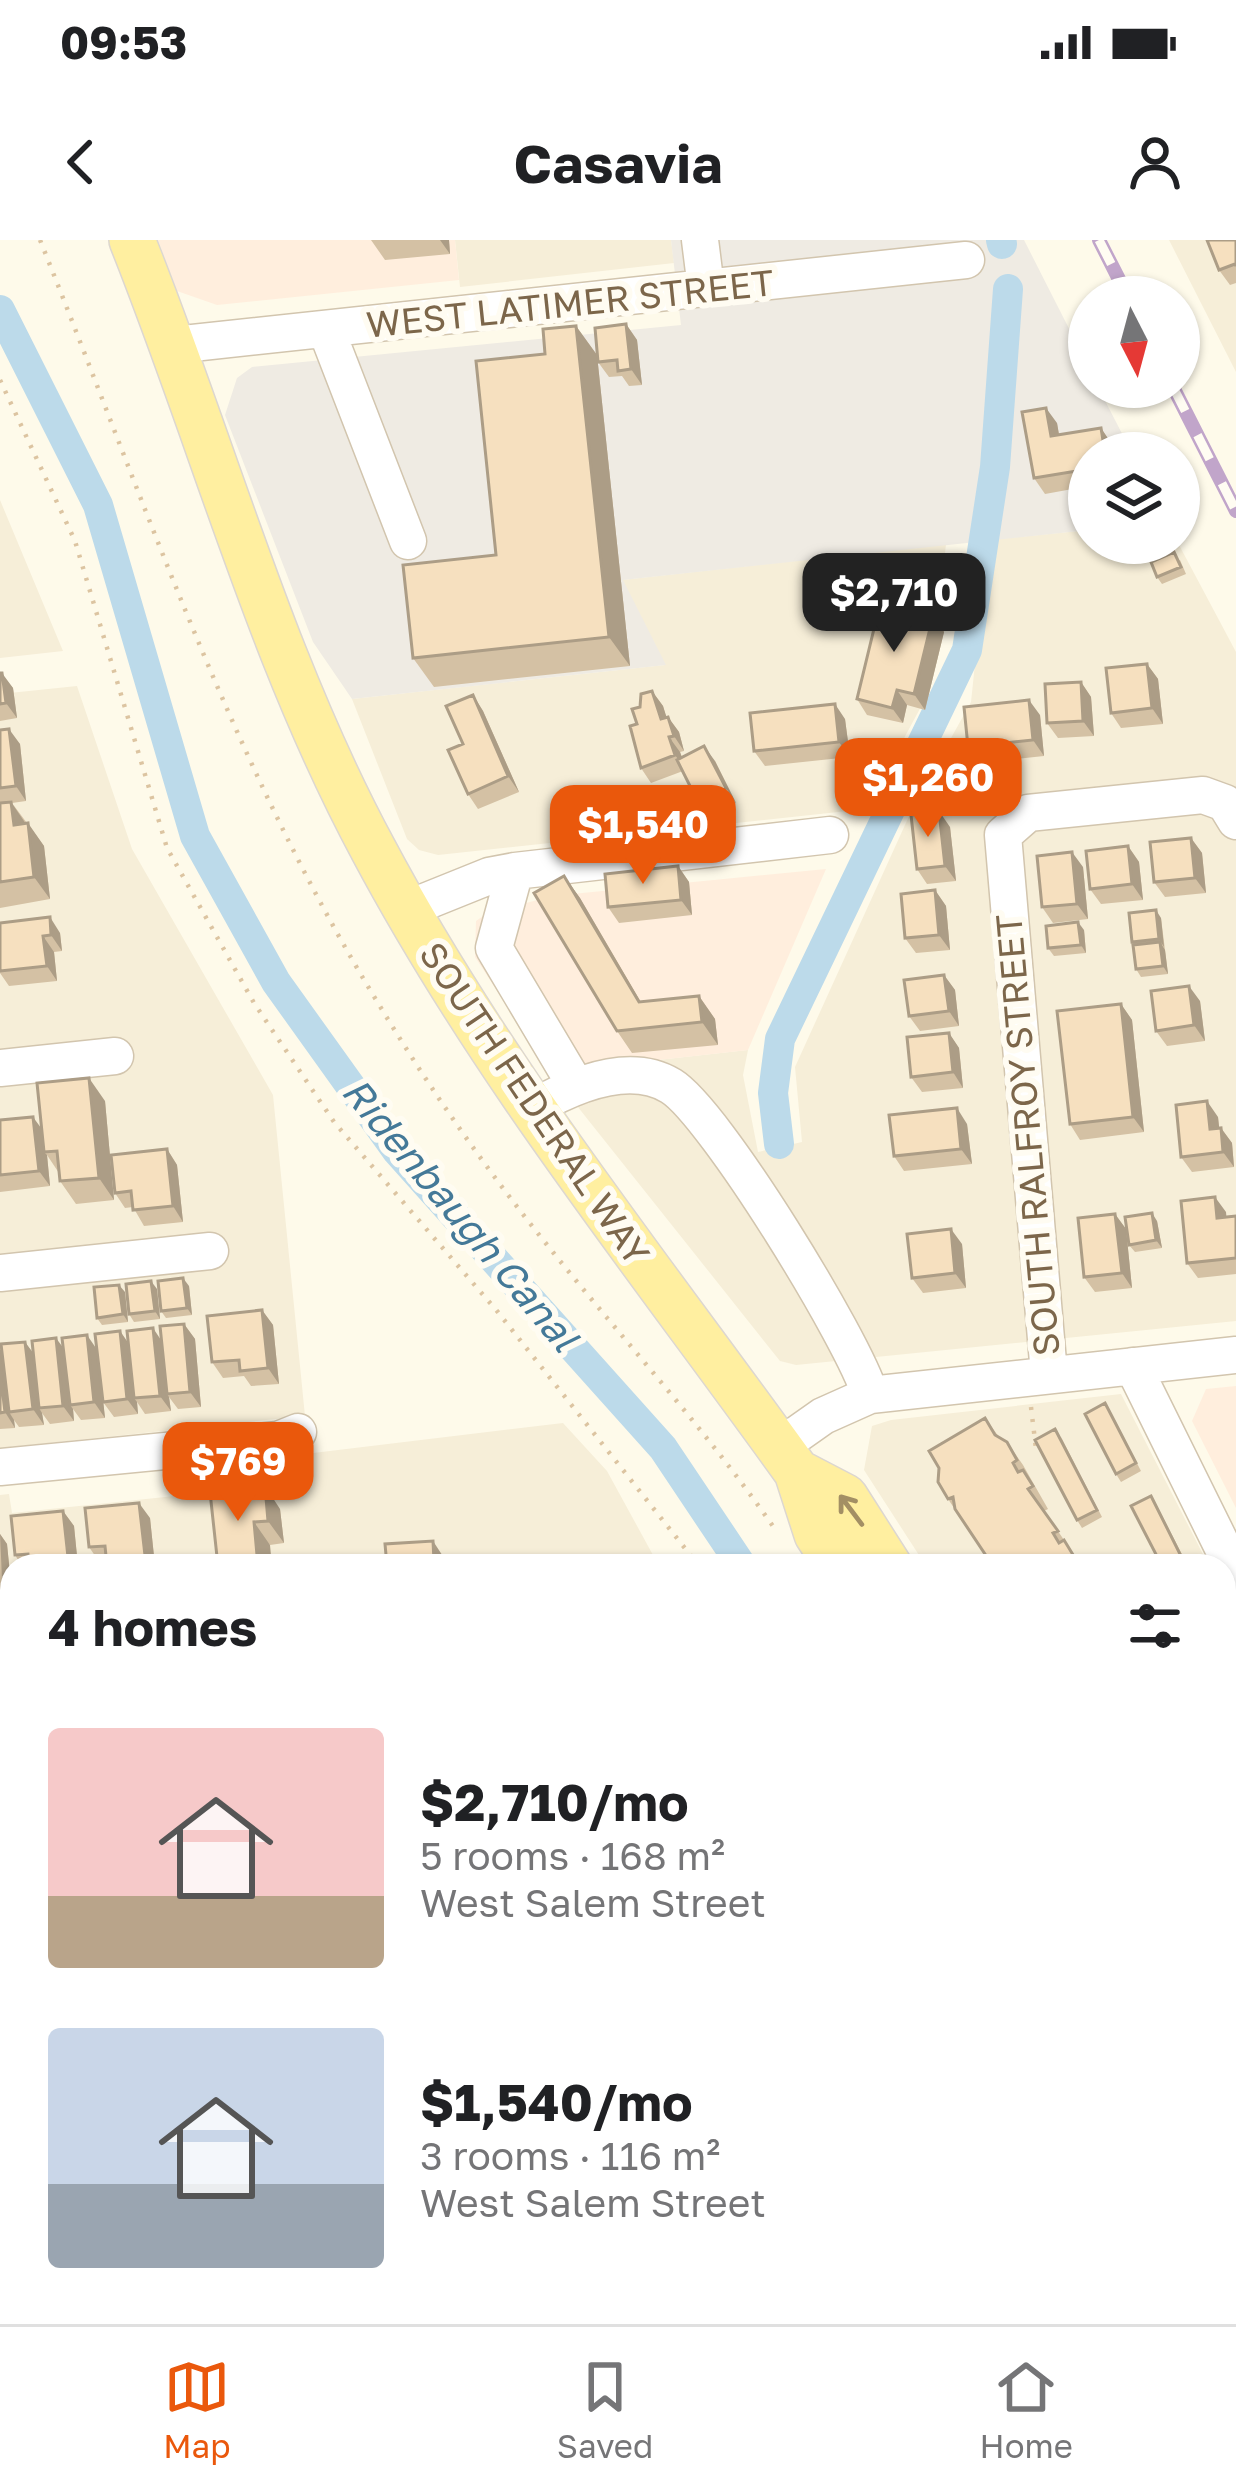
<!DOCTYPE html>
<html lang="en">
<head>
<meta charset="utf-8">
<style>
  body { margin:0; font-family:"Golos Text",sans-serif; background:#f6f6f6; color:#202124; height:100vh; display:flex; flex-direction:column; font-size:45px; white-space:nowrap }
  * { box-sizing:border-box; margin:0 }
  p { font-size:39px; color:#757577 }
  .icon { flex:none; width:66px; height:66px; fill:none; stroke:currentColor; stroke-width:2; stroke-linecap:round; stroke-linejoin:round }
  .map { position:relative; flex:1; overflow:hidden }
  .panel { position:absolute; left:0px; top:1314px; width:1236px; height:771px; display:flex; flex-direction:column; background:#fff; border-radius:36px 36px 0 0; box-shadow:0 3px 9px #0004 }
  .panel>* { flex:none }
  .needle { width:78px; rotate:174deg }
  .buttons { position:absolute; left:1068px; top:36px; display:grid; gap:24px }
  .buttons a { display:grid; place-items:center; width:132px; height:132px; border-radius:50%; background:#fff; box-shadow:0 3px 9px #0004; font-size:60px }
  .price { position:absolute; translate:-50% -102px; padding:0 27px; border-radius:24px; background:#ea580c; color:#fff; font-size:39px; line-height:78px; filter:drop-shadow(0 3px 6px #0008) }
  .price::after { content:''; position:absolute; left:50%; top:72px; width:36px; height:27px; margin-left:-18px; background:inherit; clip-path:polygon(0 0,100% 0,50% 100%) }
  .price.active { background:#222; color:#fff }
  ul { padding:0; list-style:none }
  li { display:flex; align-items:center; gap:36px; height:300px; padding:0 48px }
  li span { display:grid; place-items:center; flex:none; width:336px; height:240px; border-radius:12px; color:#555 }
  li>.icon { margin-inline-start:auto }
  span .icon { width:144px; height:144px; fill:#fffc; stroke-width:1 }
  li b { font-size:51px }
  h2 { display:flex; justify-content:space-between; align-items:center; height:144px; padding:0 48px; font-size:51px }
  .status { display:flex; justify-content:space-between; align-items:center; height:84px; padding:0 60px; background:#fff; direction:ltr }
  .status svg { height:33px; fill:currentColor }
  header { display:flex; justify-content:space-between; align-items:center; height:156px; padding:0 48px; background:#fff; font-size:54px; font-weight:700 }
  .tab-bar { display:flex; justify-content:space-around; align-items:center; height:168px; border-top:3px solid #e0e0e0; background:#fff; font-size:33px; color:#757577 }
  .tab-bar a { display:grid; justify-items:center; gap:6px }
  .tab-bar .active { color:#ea580c }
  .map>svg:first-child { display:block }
</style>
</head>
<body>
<div class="status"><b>09:53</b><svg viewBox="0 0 49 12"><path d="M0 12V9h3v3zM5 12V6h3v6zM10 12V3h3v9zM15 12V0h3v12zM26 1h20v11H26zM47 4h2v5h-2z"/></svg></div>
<header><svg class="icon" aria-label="back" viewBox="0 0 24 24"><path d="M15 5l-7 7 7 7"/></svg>Casavia<svg class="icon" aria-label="person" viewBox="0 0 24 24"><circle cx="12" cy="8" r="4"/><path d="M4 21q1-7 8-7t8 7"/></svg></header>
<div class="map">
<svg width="1236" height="2084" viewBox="0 0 1236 2084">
  <rect width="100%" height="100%" fill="#fefaea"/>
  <path fill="#f6eed8" d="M455 0H671L674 23 460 47Z
    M1169 0H1236V132Z
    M0 260 63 411 0 418Z
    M1089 290V303H1178L1236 412V1081L796 1125 780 1121 550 832 748 810 743 835 758 912 802 902 795 827 915 563 971 462 988 300Z
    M946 304 930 450 866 569 438 615 419 610 407 599 352 459 665 425 622 340Z
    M77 446 132 609 273 855 305 1176 0 1208V454Z
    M1121 1154 1209 1326H926L864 1230 872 1186 891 1180Z
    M563 1183 607 1231 659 1326H12V1689L0 1690V1255L9 1254 12 1273 281 1245 280 1217Z
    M1224 1356 1236 1379V2084H1228L1224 2065Z
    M12 1767V2073H946L948 2084H0V1769Z"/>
  <path fill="#fed" d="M158 0H455L459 40 217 65 177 51Z
    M826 629 748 810 550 832 475 717 476 681 486 674 552 656Z
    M1236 1146V1268L1192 1181 1206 1149Z"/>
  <path fill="#efebe3" d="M671 0H1024L1089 128V147H1098L1132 213H1089V290L623 340 666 425 352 459 313 402 225 175 237 138 252 127 681 85Z"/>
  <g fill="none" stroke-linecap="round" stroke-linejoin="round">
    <path stroke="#bcdaea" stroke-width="30" d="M1001 0 1002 4
      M0 70 98 265 195 596 276 742 397 911 663 1208 742 1326
      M779 904 773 853 780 799 967 410 995 227 1008 49
      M1025 2073 1027 2084"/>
    <g stroke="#d2c5ae" stroke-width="39">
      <path id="minor" d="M700 0 706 48
        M326 89 408 301
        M174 105 966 20
        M515 631 494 708 576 846
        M407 669 489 636 515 631 830 595
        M0 828 115 816
        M531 869C569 847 628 820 671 846 715 873 855 1102 870 1155
        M0 1033 210 1011
        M1133 1126 1236 1334
        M1049 1134 1003 595 1028 573 1203 555 1225 563 1236 581
        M779 1207 823 1176 870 1155 1236 1115
        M0 1227 278 1200 298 1192
        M0 1727 12 1726
        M1224 2035 1236 2032
        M0 2046 9 2042
        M403 2073 404 2084"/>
    </g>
    <g stroke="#ddd7d0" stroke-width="48">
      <path id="major" d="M132 0C213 202 269 416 373 609 492 833 650 1027 797 1232L817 1294 838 1326
        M797 1232 845 1257 889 1326
        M1171 2073 1173 2084"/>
    </g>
    <path stroke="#dcc4a1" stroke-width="4.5" stroke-dasharray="3 9" stroke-linecap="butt" d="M40 0C144 259 231 523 378 763 428 846 483 925 544 1001 621 1098 706 1189 777 1292
      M0 140 75 301 167 608 254 763 334 882 497 1071 699 1326
      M1031 1167 1036 1209
      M994 2073 997 2084
      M1116 2073 1119 2084"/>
    <use href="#minor" stroke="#fff" stroke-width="36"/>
    <use href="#major" stroke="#ffefa0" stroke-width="45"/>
    <g stroke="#c1a5ca" stroke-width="14">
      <path id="rail" d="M1099 0 1128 57
        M1173 147 1236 271"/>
    </g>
    <use href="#rail" stroke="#fffcf2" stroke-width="9" stroke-dasharray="27" stroke-linecap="butt"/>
  </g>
  <path fill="#d4c1a4" d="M371 0H449L450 14 385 20Z
    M1236 0V43L1230 45 1219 30Z
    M626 84 637 100 642 145 629 146 622 136 609 137 598 122Z
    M576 86 597 115 630 426 434 447 413 418 496 315 545 114Z
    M1057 183 1059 195 1101 188 1111 203 1113 213H1089V246L1045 254 1034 238Z
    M1180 320 1186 334 1162 344 1157 337Z
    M933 376 944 392 925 470 907 465 903 483 867 475 857 459Z
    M1147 424 1158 439 1163 484 1121 488 1111 473Z
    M0 433 13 448 17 478 0 481Z
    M1081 442 1091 457 1094 496 1058 498 1047 483Z
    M652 451 663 466 666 477H668L679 492 684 511 680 512 682 517 715 521 736 563 709 577 698 562 683 531 651 543 641 528 637 484 640 467Z
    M473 455 483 471 519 552 478 569 468 554 463 504Z
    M1040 475 1044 516 979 523 968 507Z
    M845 479 850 517 765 526 754 511Z
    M0 490 20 504 26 561 12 563 44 606 50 659 0 668Z
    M950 587 956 641 927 644 917 629Z
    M1191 598 1202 613 1206 653 1165 657 1154 642Z
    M1128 606 1139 622 1143 660 1101 664 1090 649Z
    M678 626 689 642 692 675 619 683 608 667Z
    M1083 627 1088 679 1053 683 1042 667Z
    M564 636 580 658 641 762 699 756 715 779 718 805 632 813 617 791Z
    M935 650 946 666 950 710 916 713 905 698Z
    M1161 678 1168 734 1141 737 1136 729 1134 705 1132 702Z
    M0 683 60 693 62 711 54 712 57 741 9 746 0 733Z
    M1084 690 1086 713 1054 716 1048 708Z
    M944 735 955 750 959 786 920 791 909 776Z
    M1200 761 1205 801 1167 806 1156 791Z
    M1121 764 1132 780 1144 892 1080 900 1070 884Z
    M949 793 959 808 963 848 922 852 911 837Z
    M105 861 114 960 76 964 60 941 59 933 47 915 50 946 0 952V880L42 889Z
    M1218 877 1219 888H1221L1232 903 1234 927 1192 932 1181 917Z
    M967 884 972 924 904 931 894 916Z
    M167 909 177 925 183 982 144 986 133 967 125 968 115 953Z
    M1226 972V977L1236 976V1034L1198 1038 1187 1023Z
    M1115 974 1126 989 1132 1048 1095 1052 1084 1037Z
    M1157 981 1162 1008 1135 1012 1129 1005Z
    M962 1004 966 1048 923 1053 912 1038Z
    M189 1046 192 1075 166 1078 161 1071Z
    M157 1049 160 1079 134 1082 129 1074Z
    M125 1052 128 1082 102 1085 97 1078Z
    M262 1070 273 1085 279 1144 251 1146 244 1136 223 1138 212 1122Z
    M184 1084 195 1099 201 1167 178 1169 169 1157 171 1171 145 1174 137 1162 138 1174 114 1177 103 1162 105 1178 81 1180 73 1169 74 1181 50 1184 42 1173 44 1185 19 1187 14 1180 15 1188 0 1189V1109L2 1112 25 1102 33 1113 64 1109 97 1110 120 1091 128 1103 162 1101Z
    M1110 1171 1141 1231 1121 1242 1116 1234Z
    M985 1178 999 1197 1007 1202 1023 1225 1048 1269 1044 1271 1082 1326H993L948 1259Z
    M1061 1197 1102 1277 1082 1288 1077 1280Z
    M210 1252 280 1269 284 1303 270 1305Z
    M1156 1264 1187 1324 1183 1326H1161Z
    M63 1271 74 1286 78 1326H22L15 1315Z
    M150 1278 155 1326H107V1322L100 1323 89 1307Z
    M0 1294 7 1304 12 1355 0 1356Z
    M12 1567V1622L0 1623V1568Z
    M1224 1621 1232 1632 1230 1647 1236 1660V1665L1224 1670Z
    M1236 1679V1712L1224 1716V1683Z
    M12 1897V1957L0 1958V1898Z
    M265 2073H335L336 2084H270Z
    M502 2073H541L505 2077Z"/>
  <path fill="#ac9d86" d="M440 0H449L450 14Z
    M626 84 637 100 642 145 631 129Z
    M576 86 597 115 630 426 609 397Z
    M1046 168 1057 183 1062 212 1051 196Z
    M1101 188 1111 203 1113 213H1105Z
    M933 376 944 392 925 470 914 454Z
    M1147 424 1158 439 1163 484 1152 468Z
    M2 433 13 448 17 478 6 463Z
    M1081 442 1091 457 1094 496 1083 481Z
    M897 450 907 465 903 483 892 468Z
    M652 451 663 466 672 494 661 479Z
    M473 455 483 471 519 552 508 536Z
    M1029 460 1040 475 1044 516 1033 500Z
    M835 464 845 479 850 517 839 502Z
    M668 477 679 492 684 511 674 496Z
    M9 489 20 504 26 561 16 546Z
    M669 497 680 512 686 530 675 515Z
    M704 506 715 521 736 563 726 548Z
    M11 562 26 584 14 585Z
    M939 571 950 587 956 641 945 626Z
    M28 583 44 606 50 659 34 637Z
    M1191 598 1202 613 1206 653 1195 638Z
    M1128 606 1139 622 1143 660 1132 644Z
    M1072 612 1083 627 1088 679 1077 664Z
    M678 626 689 642 692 675 681 660Z
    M564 636 580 658 654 785 639 762Z
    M935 650 946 666 950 710 939 695Z
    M1156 670 1161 678 1164 707 1159 699Z
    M50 677 60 693 62 711 51 695Z
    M1078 682 1084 690 1086 713 1081 705Z
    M43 696 54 712 57 741 47 726Z
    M1160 702 1165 710 1168 734 1163 726Z
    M944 735 955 750 959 786 949 771Z
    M1189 746 1200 761 1205 801 1194 785Z
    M699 756 715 779 718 805 702 782Z
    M1121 764 1132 780 1144 892 1133 877Z
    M949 793 959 808 963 848 953 832Z
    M89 838 105 861 114 960 99 938Z
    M1207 861 1218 877 1221 904 1210 889Z
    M957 868 967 884 972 924 961 909Z
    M33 877 44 892V912L47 915 50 946 39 931Z
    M1221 888 1232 903 1234 927 1223 912Z
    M167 909 177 925 183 982 173 966Z
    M1215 957 1226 972 1228 994 1217 978Z
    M1152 973 1157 981 1162 1008 1156 1000Z
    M1115 974 1126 989 1132 1048 1122 1033Z
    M951 989 962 1004 966 1048 955 1033Z
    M183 1038 189 1046 192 1075 187 1068Z
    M151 1041 157 1049 160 1079 155 1071Z
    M119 1045 125 1052 128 1082 123 1074Z
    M262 1070 273 1085 279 1144 268 1128Z
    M184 1084 195 1099 201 1167 190 1152Z
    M153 1088 163 1103 167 1154 169 1157 171 1171 160 1156Z
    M120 1091 131 1107 134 1158 137 1162 138 1174 127 1159Z
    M87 1095 98 1111 105 1178 94 1162Z
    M56 1098 67 1113 70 1165 73 1169 74 1181 63 1166Z
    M25 1102 36 1117 39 1168 42 1173 44 1185 33 1169Z
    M0 1109 8 1120 9 1172 14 1180 15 1188 5 1172 0 1131Z
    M265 1246 280 1269 284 1303 268 1281Z
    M139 1263 150 1278 155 1326 146 1324Z
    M63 1271 74 1286 78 1326H69Z
    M254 1282 270 1305 272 1326H258Z
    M0 1294 7 1304 12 1354 2 1339Z
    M433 1301 448 1324 434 1321Z
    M1224 1621 1232 1632 1230 1647 1236 1662 1224 1645Z
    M326 2073H335L336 2084H334Z"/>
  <path fill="#f6e0bf" stroke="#ac9d86" stroke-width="3" d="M1207 0H1236V26L1235 24 1219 30Z
    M626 84 631 129 618 131 617 120 598 122 595 88Z
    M576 86 609 397 413 418 403 325 496 315 476 121 545 114 543 89Z
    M1046 168 1051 196 1101 188 1105 213H1089V229L1034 238 1022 172Z
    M1174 312 1181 327 1157 337 1151 322Z
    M880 364 933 376 914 454 897 450 892 468 857 459Z
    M1147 424 1152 468 1111 473 1106 428Z
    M0 433H2L6 463 0 464Z
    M1081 442 1083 481 1047 483 1045 444Z
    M652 451 661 479 668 477 674 496 669 497 675 515 641 528 630 486 637 484 632 469 640 467 641 454Z
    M473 455 508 536 468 554 448 510 463 504 446 466Z
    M1029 460 1033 500 968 507 964 467Z
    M835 464 839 502 754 511 750 473Z
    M9 489 16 546 0 548V490Z
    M704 506 726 548 698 562 677 520Z
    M11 562 14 585 28 583 34 637 0 642V563Z
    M939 571 945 626 917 629 911 575Z
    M1191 598 1195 638 1154 642 1150 602Z
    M1128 606 1132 644 1090 649 1086 611Z
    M1072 612 1077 664 1042 667 1037 616Z
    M678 626 681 660 608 667 605 634Z
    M564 636 639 762 699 756 702 782 617 791 534 653Z
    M935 650 939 695 905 698 901 654Z
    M1156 670 1159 699 1132 702 1129 673Z
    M50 677 51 695 43 696 47 726 0 731V683Z
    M1078 682 1081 705 1048 708 1046 686Z
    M1160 702 1163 726 1136 729 1133 705Z
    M944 735 949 771 909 776 904 740Z
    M1189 746 1194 785 1156 791 1151 751Z
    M1121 764 1133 877 1070 884 1057 771Z
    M949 793 953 832 911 837 907 797Z
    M89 838 99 938 60 941 57 911 44 912 37 843Z
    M1207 861 1210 889 1221 888 1223 912 1181 917 1176 865Z
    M957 868 961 909 894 916 889 875Z
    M33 877 39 931 0 935V880Z
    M167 909 173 966 133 970 131 951 115 953 111 915Z
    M1215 957 1217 978 1236 976V1018L1187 1023 1181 961Z
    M1152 973 1156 1000 1129 1005 1125 977Z
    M1115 974 1122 1033 1084 1037 1078 978Z
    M951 989 955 1033 912 1038 907 994Z
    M183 1038 187 1068 161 1071 158 1041Z
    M151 1041 155 1071 129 1074 126 1044Z
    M119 1045 123 1074 97 1078 94 1047Z
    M262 1070 268 1128 240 1131 239 1120 212 1122 207 1076Z
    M184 1084 190 1152 167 1154 160 1086Z
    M153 1088 160 1156 134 1158 127 1091Z
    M120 1091 127 1159 103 1162 95 1094Z
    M87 1095 94 1162 70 1165 62 1098Z
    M56 1098 63 1166 39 1168 32 1101Z
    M25 1102 33 1169 9 1172 1 1104Z
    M0 1131 5 1172 0 1173Z
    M1105 1163 1136 1223 1116 1234 1085 1174Z
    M985 1178 995 1195 1007 1202 1017 1220 1013 1223 1018 1232 1023 1230 1033 1246 1028 1249 1058 1291 1053 1293 1059 1303 1064 1300 1075 1318 1074 1326H993L955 1269 953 1257 948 1259 938 1242 939 1228 929 1211Z
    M1055 1189 1097 1270 1077 1280 1035 1200Z
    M265 1246 268 1281 254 1282 258 1326H218L210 1252Z
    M1151 1256 1181 1316 1162 1326 1131 1266Z
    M139 1263 146 1324 107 1326 105 1306 89 1307 85 1268Z
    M63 1271 69 1326H30L28 1314 15 1315 11 1276Z
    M433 1301 434 1321 466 1319 467 1326H387L385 1304Z
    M1236 1556V1599L1224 1575V1562Z
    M12 1567V1605L0 1606V1568Z
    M1236 1679V1702L1224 1706V1683Z
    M1236 1737V1760L1224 1765V1741Z
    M1236 1761V1905L1224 1864V1765Z
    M12 1779V1823H7L2 1780Z
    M12 1897V1940L0 1941V1898Z
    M120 2073H129L139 2084H109Z
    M265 2073H308L266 2078Z"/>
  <defs><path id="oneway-shaft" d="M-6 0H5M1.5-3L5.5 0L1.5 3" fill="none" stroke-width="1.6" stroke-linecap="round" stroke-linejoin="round" transform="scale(3)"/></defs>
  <use stroke="#a38f64" href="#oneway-shaft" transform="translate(851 1270) rotate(-127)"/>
  <g text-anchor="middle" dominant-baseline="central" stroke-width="12" stroke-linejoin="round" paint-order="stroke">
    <g font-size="36" fill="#7c664a" stroke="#fffcf2">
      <text transform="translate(570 63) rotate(-6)">WEST LATIMER STREET</text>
      <text transform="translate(535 863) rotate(56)">SOUTH FEDERAL WAY</text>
      <text transform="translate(1027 895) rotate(-95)">SOUTH RALFROY STREET</text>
    </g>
    <g font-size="39" font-style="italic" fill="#447998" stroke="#fffcf2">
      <text transform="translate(461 974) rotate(50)">Ridenbaugh Canal</text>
    </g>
  </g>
</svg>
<div class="buttons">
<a><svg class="needle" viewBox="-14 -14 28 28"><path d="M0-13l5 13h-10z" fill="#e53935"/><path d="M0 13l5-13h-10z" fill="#757577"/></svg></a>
<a><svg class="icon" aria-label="layers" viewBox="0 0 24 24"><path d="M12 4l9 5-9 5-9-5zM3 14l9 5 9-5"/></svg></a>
</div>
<b class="price active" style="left:894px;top:415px">$2,710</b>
<b class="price" style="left:928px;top:600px">$1,260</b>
<b class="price" style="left:643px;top:647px">$1,540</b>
<b class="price" style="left:238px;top:1284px">$769</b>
<section class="panel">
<h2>4 homes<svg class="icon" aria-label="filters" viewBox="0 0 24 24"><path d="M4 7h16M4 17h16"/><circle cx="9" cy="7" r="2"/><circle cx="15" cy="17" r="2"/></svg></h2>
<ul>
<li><span style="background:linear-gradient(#f6c9c9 70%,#b9a48a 0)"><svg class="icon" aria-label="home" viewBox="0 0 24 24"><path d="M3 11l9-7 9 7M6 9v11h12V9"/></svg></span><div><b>$2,710/mo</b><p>5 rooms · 168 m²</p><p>West Salem Street</p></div></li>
<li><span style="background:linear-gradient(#c9d6e8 65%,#9aa5b1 0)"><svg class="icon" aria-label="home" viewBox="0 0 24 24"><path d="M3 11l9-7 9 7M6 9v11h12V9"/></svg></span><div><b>$1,540/mo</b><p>3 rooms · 116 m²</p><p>West Salem Street</p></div></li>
</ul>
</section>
</div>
<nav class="tab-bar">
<a class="active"><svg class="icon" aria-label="map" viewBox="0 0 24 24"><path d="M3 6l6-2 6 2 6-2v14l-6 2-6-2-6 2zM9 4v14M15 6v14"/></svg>Map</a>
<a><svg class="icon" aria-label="saved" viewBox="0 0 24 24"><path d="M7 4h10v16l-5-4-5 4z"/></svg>Saved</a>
<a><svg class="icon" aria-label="home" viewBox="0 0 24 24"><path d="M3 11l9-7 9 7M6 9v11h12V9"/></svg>Home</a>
</nav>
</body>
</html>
